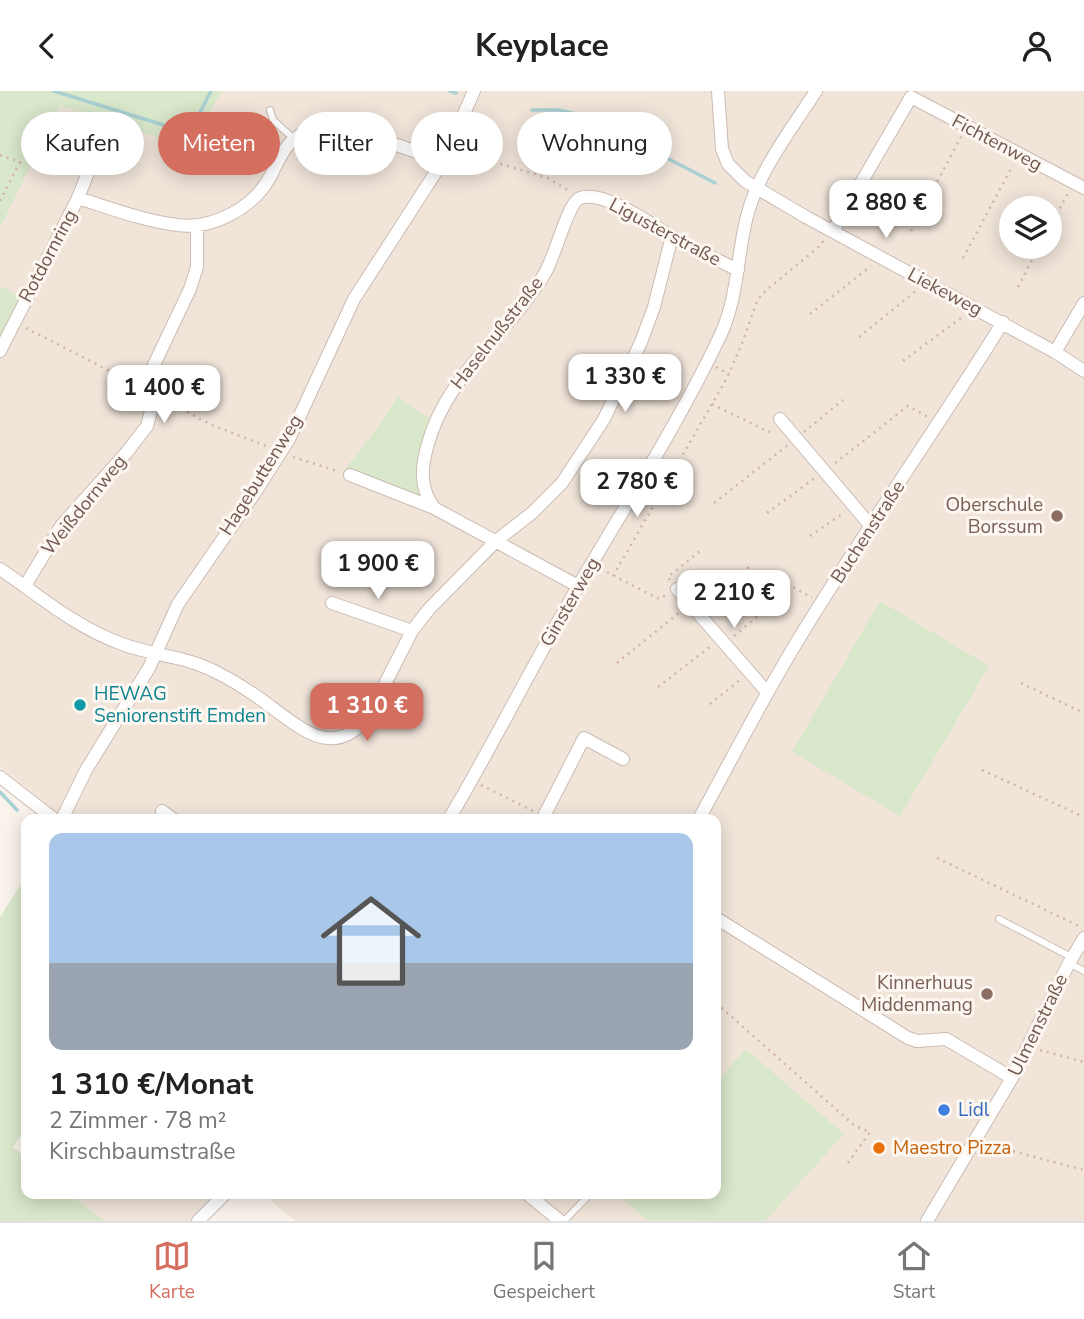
<!DOCTYPE html>
<html lang="de">
<head>
<meta charset="utf-8">
<style>
  body { margin:0; font-family:"Nunito Sans",sans-serif; background:#f6f6f6; color:#222; height:100vh; display:flex; flex-direction:column; font-size:26px; white-space:nowrap }
  * { box-sizing:border-box; margin:0 }
  p { font-size:23px; color:#767676 }
  .icon { flex:none; width:38px; height:38px; fill:none; stroke:currentColor; stroke-width:2; stroke-linecap:round; stroke-linejoin:round }
  .map { position:relative; flex:1; overflow:hidden }
  .details { position:absolute; left:21px; top:723px; width:700px; height:385px; display:flex; flex-direction:column; background:#fff; border-radius:14px; box-shadow:0 4px 18px #0003 }
  .details>* { flex:none }
  .guide { position:absolute; left:21px; top:21px; width:700px; height:63px; display:flex; gap:14px }
  .fabs { position:absolute; left:999px; top:105px; display:grid; gap:14px }
  .fabs a { display:grid; place-items:center; width:63px; height:63px; border-radius:50%; background:#fff; box-shadow:0 4px 18px #0003; font-size:35px }
  .price { position:absolute; translate:-50% -60px; padding:0 16px; border-radius:14px; background:#fff; color:#222; font-size:23px; line-height:46px; filter:drop-shadow(0 2px 4px #0008) }
  .price::after { content:''; position:absolute; left:50%; top:42px; width:21px; height:16px; margin-left:-10px; background:inherit; clip-path:polygon(0 0,100% 0,50% 100%) }
  .price.active { background:#d46f60; color:#fff }
  ul { padding:0; list-style:none }
  li { display:grid; align-content:center; gap:14px; height:371px; padding:0 28px }
  li span { display:grid; place-items:center; height:217px; border-radius:14px; color:#555 }
  li>.icon { margin-inline-start:auto }
  span .icon { width:126px; height:126px; fill:#fffc; stroke-width:1 }
  li b { font-size:30px }
  .pill { padding:0 24px; border-radius:32px; background:#fff; box-shadow:0 4px 18px #0003; font-size:24px; line-height:63px }
  .pill.active { background:#d46f60; color:#fff }
  header { display:flex; justify-content:space-between; align-items:center; height:91px; padding:0 28px; background:#fff; font-size:32px; font-weight:700 }
  .tabs { display:flex; justify-content:space-around; align-items:center; height:98px; border-top:2px solid #e0e0e0; background:#fff; font-size:19px; color:#767676 }
  .tabs a { display:grid; justify-items:center; gap:4px }
  .tabs .active { color:#d46f60 }
  .map>svg:first-child { display:block }
</style>
</head>
<body>
<header><svg class="icon" aria-label="back" viewBox="0 0 24 24"><path d="M15 5l-7 7 7 7"/></svg>Keyplace<svg class="icon" aria-label="person" viewBox="0 0 24 24"><circle cx="12" cy="8" r="4"/><path d="M4 21q1-7 8-7t8 7"/></svg></header>
<div class="map">
<svg width="1084" height="1130" viewBox="0 0 1084 1130">
  <rect width="100%" height="100%" fill="#faf3eb"/>
  <path fill="#f1e5da" fill-rule="evenodd" d="M221 0H1084V1130H295L263 1103 716 1102V728H65L0 676V137L60 14 193 58ZM1012 117H1050V156H1012Z
    M71 1103H217L190 1130H105Z"/>
  <path fill="#d9e7cb" d="M0 0H221L193 58 60 15 0 137Z
    M0 195 26 208 0 260Z
    M397 306 435 331 429 348V409L342 382 376 339Z
    M880 510 989 575 900 725 792 661Z
    M26 785V1037L13 1056 26 1067V1102L70 1103 105 1130H0V826Z
    M746 958 844 1043 765 1130H648L617 1103 716 1102V991Z"/>
  <g fill="none" stroke-linecap="round" stroke-linejoin="round">
    <path stroke="#a9d0d2" stroke-width="3.5" d="M54 0 173 37H187L198 25 211 0
      M450 0 456 2
      M532 19H558L586 25 715 92
      M0 701 17 719"/>
    <g stroke="#ccbbb2" stroke-width="8">
      <path id="service" d="M270 19 273 29 294 48
        M999 828 1071 866
        M1069 872 1084 880
        M564 1130 591 1102"/>
    </g>
    <g stroke="#ccbbb2" stroke-width="14">
      <path id="minor" d="M718 0 722 58 728 73 745 90 806 126 1055 261 1084 280
        M78 107 102 46
        M833 140 911 6 1084 97
        M0 260 78 107C110 117 144 130 177 134 213 139 255 116 271 84 281 64 289 44 313 39 347 33 409 59 443 70
        M1055 261 1084 212
        M780 328 870 434
        M350 384 434 417
        M0 478C40 505 75 536 122 553 154 565 187 565 218 582 232 589 246 598 259 607 277 619 306 646 327 647 347 649 360 637 370 622L412 540 429 518 496 450 532 422 562 392 604 328 641 251 654 216 672 145
        M25 495 61 435 127 361 147 335 151 320 152 278 190 198 197 176V134
        M578 495 434 417C420 397 421 379 427 356 446 283 508 244 545 182 555 166 568 111 580 107 604 99 651 133 671 145 693 158 716 168 738 179
        M677 498 767 601
        M332 512 412 540
        M0 686 54 728
        M162 720 173 728
        M62 728 86 679 149 577 178 513 256 400 289 348 354 208 443 70 474 0
        M449 728C496 649 536 567 583 487 630 407 681 328 721 243 738 206 737 164 747 125 759 79 791 39 816 0
        M548 728 544 725 584 647 623 668
        M699 728C733 666 765 602 803 541 867 436 938 336 1003 231
        M716 827 908 947 917 950 946 948 1012 987
        M526 1102 560 1130
        M198 1130 226 1102
        M927 1130 1012 987 1069 872 1084 847"/>
    </g>
    <path stroke="#d2b5a9" stroke-width="2.5" stroke-dasharray="2 5" stroke-linecap="butt" d="M460 61 548 87 571 101
      M0 64 20 71 0 110
      M1050 136 1068 102
      M911 140 962 44
      M963 167 1013 74
      M1018 196 1039 156
      M810 223 871 175
      M26 237 141 296
      M859 246 916 200
      M903 270 965 224
      M716 276 729 283
      M162 308 212 334 271 357
      M712 313 769 341 773 336
      M804 341 843 309
      M293 366 340 381
      M835 372 908 315 928 326
      M714 412 788 354
      M767 422 815 387
      M810 445 845 421
      M601 478 659 508 666 504
      M613 485 727 287 743 250 757 210 763 202 821 154 824 148
      M670 489 668 486 700 460
      M704 513 749 476
      M734 545 793 496 812 507
      M617 572 680 521
      M1021 592 1084 622
      M658 596 711 555
      M710 613 740 589
      M982 679 1084 726
      M481 694 535 721
      M937 767 1079 835
      M716 912 855 1035 870 1041 848 1072
      M1040 959 1084 971
      M986 1053 1084 1079"/>
    <use href="#service" stroke="#fff" stroke-width="6"/>
    <use href="#minor" stroke="#fff" stroke-width="12"/>
  </g>
  <g fill="#8d6e63" stroke="#fdf7f1" stroke-width="2.5">
    <circle cx="1057" cy="425" r="7"/>
    <circle cx="987" cy="903" r="7"/>
  </g>
  <circle fill="#0f9aa8" stroke="#fdf7f1" stroke-width="2.5" cx="80" cy="614" r="7"/>
  <circle fill="#3f7fe0" stroke="#fdf7f1" stroke-width="2.5" cx="944" cy="1019" r="7"/>
  <circle fill="#e8710a" stroke="#fdf7f1" stroke-width="2.5" cx="879" cy="1057" r="7"/>
  <g text-anchor="middle" dominant-baseline="central" stroke-width="6" stroke-linejoin="round" paint-order="stroke">
    <g font-size="19" fill="#735a51" stroke="#fdf7f1">
      <text transform="translate(997 52) rotate(28)">Fichtenweg</text>
      <text transform="translate(665 141) rotate(28)">Ligusterstraße</text>
      <text transform="translate(48 165) rotate(-62)">Rotdornring</text>
      <text transform="translate(945 201) rotate(28)">Liekeweg</text>
      <text transform="translate(497 242) rotate(-52)">Haselnußstraße</text>
      <text transform="translate(261 384) rotate(-58)">Hagebuttenweg</text>
      <text transform="translate(84 414) rotate(-51)">Weißdornweg</text>
      <text transform="translate(868 441) rotate(-57)">Buchenstraße</text>
      <text transform="translate(570 511) rotate(-60)">Ginsterweg</text>
      <text transform="translate(1038 934) rotate(-64)">Ulmenstraße</text>
    </g>
    <g font-size="19" fill="#785e54" stroke="#fdf7f1" text-anchor="end">
      <text x="1043" y="414">Oberschule<tspan x="1043" dy="22">Borssum</tspan></text>
      <text x="973" y="892">Kinnerhuus<tspan x="973" dy="22">Middenmang</tspan></text>
    </g>
    <g font-size="19" fill="#0d838f" stroke="#fdf7f1" text-anchor="start">
      <text x="94" y="603">HEWAG<tspan x="94" dy="22">Seniorenstift Emden</tspan></text>
    </g>
    <g font-size="19" fill="#366cbe" stroke="#fdf7f1" text-anchor="start">
      <text x="958" y="1019">Lidl</text>
    </g>
    <g font-size="19" fill="#c56008" stroke="#fdf7f1" text-anchor="start">
      <text x="893" y="1057">Maestro Pizza</text>
    </g>
  </g>
</svg>
<div class="fabs">
<a><svg class="icon" aria-label="layers" viewBox="0 0 24 24"><path d="M12 4l9 5-9 5-9-5zM3 14l9 5 9-5"/></svg></a>
</div>
<b class="price" style="left:886px;top:149px">2 880 €</b>
<b class="price" style="left:625px;top:323px">1 330 €</b>
<b class="price" style="left:164px;top:334px">1 400 €</b>
<b class="price" style="left:637px;top:428px">2 780 €</b>
<b class="price" style="left:378px;top:510px">1 900 €</b>
<b class="price" style="left:734px;top:539px">2 210 €</b>
<b class="price active" style="left:367px;top:652px">1 310 €</b>
<div class="guide">
<a class="pill">Kaufen</a>
<a class="pill active">Mieten</a>
<a class="pill">Filter</a>
<a class="pill">Neu</a>
<a class="pill">Wohnung</a>
</div>
<section class="details">
<ul>
<li><span style="background:linear-gradient(#a9c7e8 60%,#9aa5b1 0)"><svg class="icon" aria-label="home" viewBox="0 0 24 24"><path d="M3 11l9-7 9 7M6 9v11h12V9"/></svg></span><div><b>1 310 €/Monat</b><p>2 Zimmer · 78 m²</p><p>Kirschbaumstraße</p></div></li>
</ul>
</section>
</div>
<nav class="tabs">
<a class="active"><svg class="icon" aria-label="map" viewBox="0 0 24 24"><path d="M3 6l6-2 6 2 6-2v14l-6 2-6-2-6 2zM9 4v14M15 6v14"/></svg>Karte</a>
<a><svg class="icon" aria-label="saved" viewBox="0 0 24 24"><path d="M7 4h10v16l-5-4-5 4z"/></svg>Gespeichert</a>
<a><svg class="icon" aria-label="home" viewBox="0 0 24 24"><path d="M3 11l9-7 9 7M6 9v11h12V9"/></svg>Start</a>
</nav>
</body>
</html>
